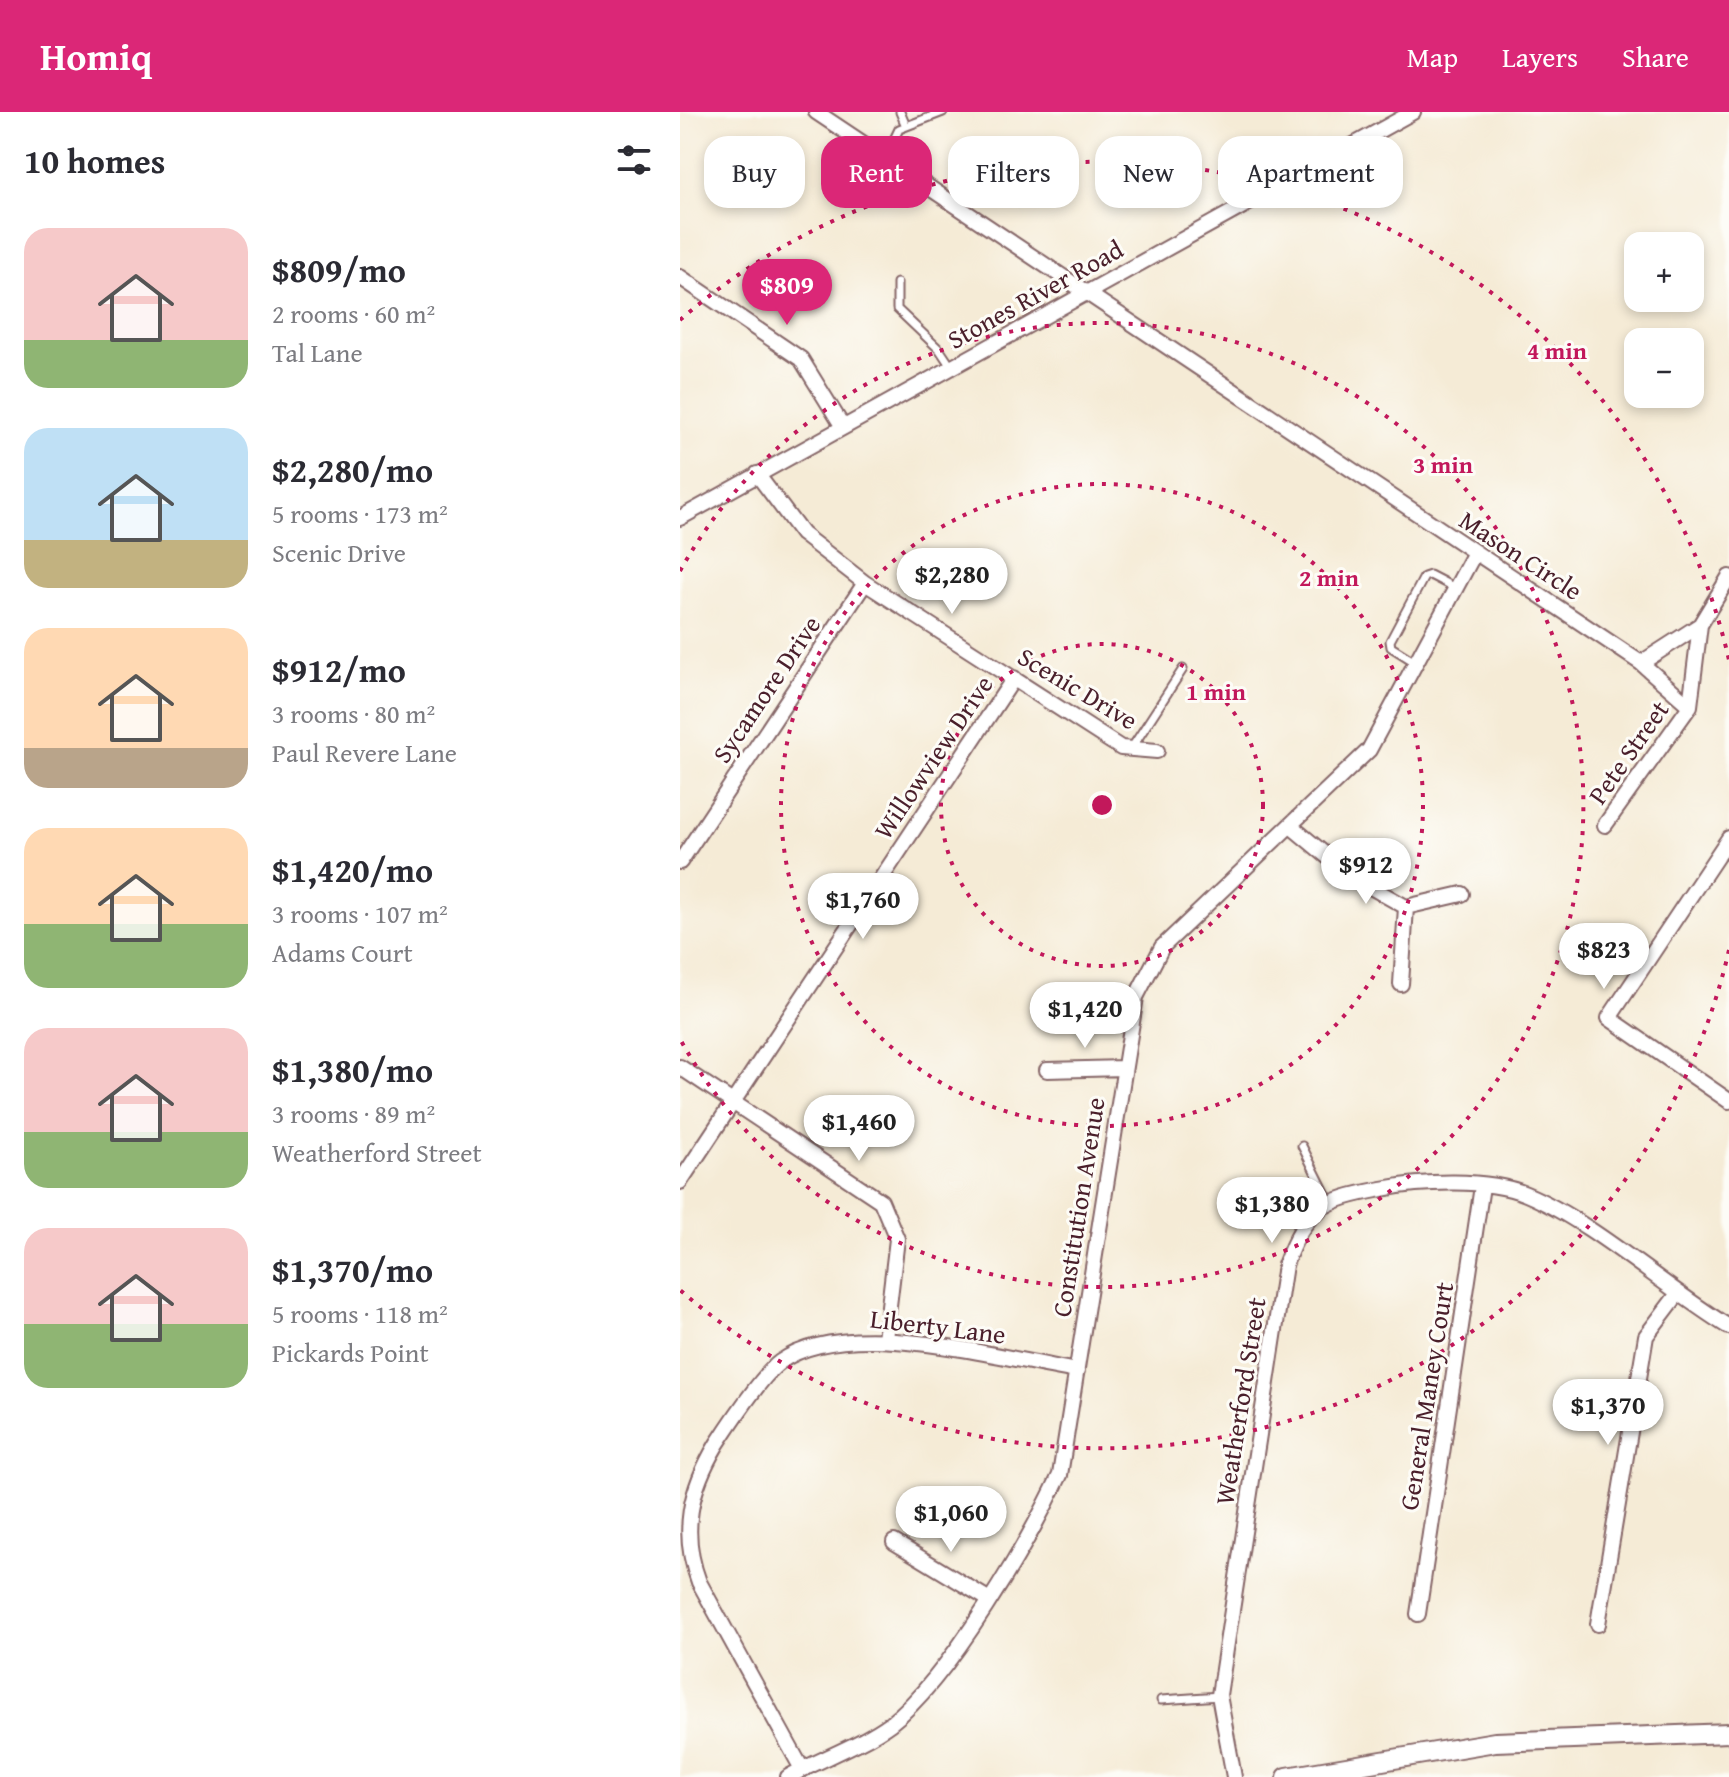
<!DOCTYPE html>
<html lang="en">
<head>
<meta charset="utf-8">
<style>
  body { margin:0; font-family:"Gentium Book Plus",serif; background:#f2f2f3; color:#2b2b33; height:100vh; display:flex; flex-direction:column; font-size:30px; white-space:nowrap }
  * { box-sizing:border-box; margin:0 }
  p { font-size:26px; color:#7c7c81 }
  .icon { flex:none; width:44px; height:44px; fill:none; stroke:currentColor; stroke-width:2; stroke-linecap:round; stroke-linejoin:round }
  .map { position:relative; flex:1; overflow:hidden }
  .panel { display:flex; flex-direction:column; background:#fff; width:680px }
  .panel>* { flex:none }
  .guide { position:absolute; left:24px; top:24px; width:760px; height:72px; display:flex; gap:16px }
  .controls { position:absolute; left:944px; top:120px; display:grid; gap:16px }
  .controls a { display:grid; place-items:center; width:80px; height:80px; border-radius:16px; background:#fff; box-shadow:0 4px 12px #0003; font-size:40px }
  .price { position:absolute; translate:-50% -68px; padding:0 18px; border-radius:28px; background:#fff; color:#222; font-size:26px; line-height:52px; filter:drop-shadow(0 2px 4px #0008) }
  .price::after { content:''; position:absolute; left:50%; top:48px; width:24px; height:18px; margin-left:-12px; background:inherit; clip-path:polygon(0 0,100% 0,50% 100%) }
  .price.active { background:#db2777; color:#fff }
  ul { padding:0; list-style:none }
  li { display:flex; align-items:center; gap:24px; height:200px; padding:0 24px }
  li span { display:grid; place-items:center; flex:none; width:224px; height:160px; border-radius:24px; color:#555 }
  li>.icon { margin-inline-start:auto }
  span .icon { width:96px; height:96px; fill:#fffc; stroke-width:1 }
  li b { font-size:34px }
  h2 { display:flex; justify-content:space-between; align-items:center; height:96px; padding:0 24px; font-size:34px }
  .chip { padding:0 28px; border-radius:24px; background:#fff; box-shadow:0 4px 12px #0003; font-size:28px; line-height:72px }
  .chip.active { background:#db2777; color:#fff }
  header { display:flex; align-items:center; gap:48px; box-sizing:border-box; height:112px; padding:0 40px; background:#db2777; color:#fff }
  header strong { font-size:38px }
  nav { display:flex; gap:44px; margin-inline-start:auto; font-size:28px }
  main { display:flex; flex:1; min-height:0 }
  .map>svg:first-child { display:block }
</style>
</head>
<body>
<header>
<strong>Homiq</strong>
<nav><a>Map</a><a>Layers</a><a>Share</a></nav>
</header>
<main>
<section class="panel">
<h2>10 homes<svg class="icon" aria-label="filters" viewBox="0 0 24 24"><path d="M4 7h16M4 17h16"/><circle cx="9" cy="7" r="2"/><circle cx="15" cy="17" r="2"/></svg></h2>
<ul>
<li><span style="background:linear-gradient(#f6c9c9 70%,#8fb573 0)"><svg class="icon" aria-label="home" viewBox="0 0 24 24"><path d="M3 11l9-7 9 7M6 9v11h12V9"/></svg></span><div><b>$809/mo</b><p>2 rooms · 60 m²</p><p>Tal Lane</p></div></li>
<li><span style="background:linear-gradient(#bfe0f5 70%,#c2b280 0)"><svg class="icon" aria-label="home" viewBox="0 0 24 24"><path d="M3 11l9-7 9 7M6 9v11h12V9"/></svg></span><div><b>$2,280/mo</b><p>5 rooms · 173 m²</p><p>Scenic Drive</p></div></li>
<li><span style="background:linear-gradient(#ffd9b3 75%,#b9a48a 0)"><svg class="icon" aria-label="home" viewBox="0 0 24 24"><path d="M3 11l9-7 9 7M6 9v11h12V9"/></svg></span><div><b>$912/mo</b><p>3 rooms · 80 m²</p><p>Paul Revere Lane</p></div></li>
<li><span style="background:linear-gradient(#ffd9b3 60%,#8fb573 0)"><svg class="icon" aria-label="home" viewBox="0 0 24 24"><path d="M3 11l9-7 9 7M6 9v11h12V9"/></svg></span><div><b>$1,420/mo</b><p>3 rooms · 107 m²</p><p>Adams Court</p></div></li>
<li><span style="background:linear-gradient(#f6c9c9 65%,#8fb573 0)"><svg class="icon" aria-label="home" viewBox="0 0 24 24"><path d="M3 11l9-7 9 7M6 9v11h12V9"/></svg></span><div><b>$1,380/mo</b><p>3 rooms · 89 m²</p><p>Weatherford Street</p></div></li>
<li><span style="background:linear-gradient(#f6c9c9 60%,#8fb573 0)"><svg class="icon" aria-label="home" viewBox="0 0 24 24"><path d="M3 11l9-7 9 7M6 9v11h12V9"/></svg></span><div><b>$1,370/mo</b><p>5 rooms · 118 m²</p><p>Pickards Point</p></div></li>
</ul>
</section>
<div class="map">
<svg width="1049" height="1665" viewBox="0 0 1049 1665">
  <rect width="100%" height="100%" fill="#fdfcf7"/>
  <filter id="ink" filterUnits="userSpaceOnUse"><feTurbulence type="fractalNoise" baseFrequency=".0125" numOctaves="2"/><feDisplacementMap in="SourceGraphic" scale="16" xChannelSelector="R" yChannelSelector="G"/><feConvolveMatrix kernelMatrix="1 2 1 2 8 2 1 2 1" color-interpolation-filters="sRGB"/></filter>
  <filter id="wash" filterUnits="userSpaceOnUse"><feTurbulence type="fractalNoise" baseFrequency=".006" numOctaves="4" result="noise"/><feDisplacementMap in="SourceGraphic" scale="32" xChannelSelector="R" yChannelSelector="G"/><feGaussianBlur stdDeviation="1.8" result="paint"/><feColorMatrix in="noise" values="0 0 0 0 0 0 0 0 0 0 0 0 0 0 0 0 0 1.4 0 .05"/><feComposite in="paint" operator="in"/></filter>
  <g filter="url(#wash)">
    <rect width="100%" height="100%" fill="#f5ebd6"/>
  </g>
  <g filter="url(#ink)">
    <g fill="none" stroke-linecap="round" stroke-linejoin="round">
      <g stroke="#866667" stroke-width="11">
        <path id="service" d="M220 0 226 14
          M205 46 219 17 263 0
          M217 171V197L260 238 272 256
          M735 550 711 535 710 529 744 465 750 463 775 476
          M451 637 503 557
          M622 1034 650 1090
          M481 1588 540 1584"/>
      </g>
      <g stroke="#866667" stroke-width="18">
        <path id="minor" d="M136 0 961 551 1010 594
          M0 165 121 247 163 315
          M77 362 122 422 185 471 441 636 477 639
          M0 406 733 0
          M961 551 1020 513
          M925 713 1010 594 1020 513 1049 465
          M612 715 671 764 726 795 782 782
          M1049 726 929 906 1049 989
          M0 750 185 471
          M721 872 726 795
          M0 955 201 1089 217 1127 205 1227
          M367 958 444 956
          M0 1070 334 566
          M214 1430 308 1487
          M738 1502 802 1074
          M918 1512 966 1224 997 1183
          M122 1657 19 1470C0 1420 10 1377 37 1332 50 1312 82 1263 100 1250 167 1202 319 1246 397 1259
          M108 1665C140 1647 181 1633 211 1611 269 1566 348 1431 380 1363L456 885 482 835 689 638 794 442
          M554 1665 539 1583 605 1153C626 1096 643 1088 702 1077 742 1069 807 1066 846 1082 913 1110 985 1176 1049 1215"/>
      </g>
      <g stroke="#866667" stroke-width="22">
        <path id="secondary" d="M607 1665 815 1630 1049 1621"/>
      </g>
      <use href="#service" stroke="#fff" stroke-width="7"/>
      <use href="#minor" stroke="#fff" stroke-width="14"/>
      <use href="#secondary" stroke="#fff" stroke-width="18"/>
    </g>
  </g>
  <g fill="none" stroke="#c2185b" stroke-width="4" stroke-dasharray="4 8">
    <circle cx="422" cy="693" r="161"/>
    <circle cx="422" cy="693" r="321"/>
    <path d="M0 459A482 482 0 1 1 0 927"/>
    <path d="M1049 838A643 643 0 0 1 0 1178M0 208A643 643 0 0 1 1049 548"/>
  </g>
  <g text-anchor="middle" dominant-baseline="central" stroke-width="6" stroke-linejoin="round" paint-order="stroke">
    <g font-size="26" fill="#4a1f2b" stroke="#fdfcf7">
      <text transform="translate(355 182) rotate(-29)">Stones River Road</text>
      <text transform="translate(841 443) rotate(33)">Mason Circle</text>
      <text transform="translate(398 576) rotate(31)">Scenic Drive</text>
      <text transform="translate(86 577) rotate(-56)">Sycamore Drive</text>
      <text transform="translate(948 640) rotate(-55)">Pete Street</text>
      <text transform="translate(253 645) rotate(-56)">Willowview Drive</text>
      <text transform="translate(398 1095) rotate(-81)">Constitution Avenue</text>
      <text transform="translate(258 1214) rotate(7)">Liberty Lane</text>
      <text transform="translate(746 1284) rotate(-81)">General Maney Court</text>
      <text transform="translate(560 1289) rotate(-81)">Weatherford Street</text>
    </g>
  </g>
  <circle cx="422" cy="693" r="12" fill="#c2185b" stroke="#fdfcf7" stroke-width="4"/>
  <g font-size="24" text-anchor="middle" font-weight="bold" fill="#c2185b" stroke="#fdfcf7" stroke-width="6" stroke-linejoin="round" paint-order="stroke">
    <text x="877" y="247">4 min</text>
    <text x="763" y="361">3 min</text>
    <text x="649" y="474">2 min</text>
    <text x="536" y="588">1 min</text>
  </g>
</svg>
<div class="controls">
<a>+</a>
<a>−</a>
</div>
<b class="price active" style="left:107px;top:215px">$809</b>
<b class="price" style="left:272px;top:504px">$2,280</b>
<b class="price" style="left:686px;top:794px">$912</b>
<b class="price" style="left:183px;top:829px">$1,760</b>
<b class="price" style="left:924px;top:879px">$823</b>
<b class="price" style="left:405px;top:938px">$1,420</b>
<b class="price" style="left:179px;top:1051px">$1,460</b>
<b class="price" style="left:592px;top:1133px">$1,380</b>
<b class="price" style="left:928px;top:1335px">$1,370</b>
<b class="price" style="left:271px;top:1442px">$1,060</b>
<div class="guide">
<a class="chip">Buy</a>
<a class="chip active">Rent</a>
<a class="chip">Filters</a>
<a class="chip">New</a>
<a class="chip">Apartment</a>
</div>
</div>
</main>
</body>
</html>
